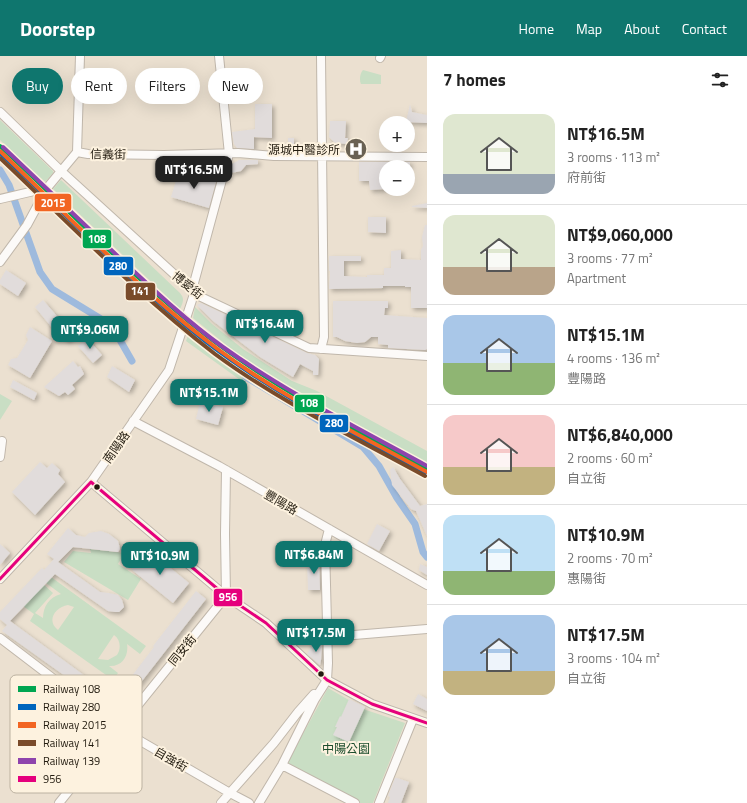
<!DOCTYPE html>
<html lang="en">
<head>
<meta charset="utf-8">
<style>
  body { margin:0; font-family:"Titillium Web","Noto Sans TC",sans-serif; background:#f2f2f2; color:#222; height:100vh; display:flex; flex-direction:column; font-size:15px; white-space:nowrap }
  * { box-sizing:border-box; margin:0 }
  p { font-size:13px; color:#767676 }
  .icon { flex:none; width:22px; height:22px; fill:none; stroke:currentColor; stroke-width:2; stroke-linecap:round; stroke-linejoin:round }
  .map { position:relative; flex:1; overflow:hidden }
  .side { display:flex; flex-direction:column; background:#fff; width:320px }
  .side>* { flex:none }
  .guide { position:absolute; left:12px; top:12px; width:355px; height:36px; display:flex; gap:8px }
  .controls { position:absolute; left:379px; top:60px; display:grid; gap:8px }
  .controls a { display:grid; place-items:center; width:36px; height:36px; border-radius:50%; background:#fff; box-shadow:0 4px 16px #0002; font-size:20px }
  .price { position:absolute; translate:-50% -34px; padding:0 9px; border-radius:8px; background:#0f766e; color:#fff; font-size:13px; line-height:26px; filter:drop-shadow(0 1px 2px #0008) }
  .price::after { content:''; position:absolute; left:50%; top:24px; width:12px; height:9px; margin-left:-6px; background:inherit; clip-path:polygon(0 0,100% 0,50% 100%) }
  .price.on { background:#222; color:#fff }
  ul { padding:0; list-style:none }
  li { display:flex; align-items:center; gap:12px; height:100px; padding:0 16px }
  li+li { border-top:1px solid #e0e0e0 }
  li span { display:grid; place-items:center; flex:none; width:112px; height:80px; border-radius:12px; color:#555 }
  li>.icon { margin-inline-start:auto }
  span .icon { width:48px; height:48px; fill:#fffc; stroke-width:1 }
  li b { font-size:17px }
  h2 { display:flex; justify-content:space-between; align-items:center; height:48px; padding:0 16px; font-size:17px }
  .pill { padding:0 14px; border-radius:18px; background:#fff; box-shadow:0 4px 16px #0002; font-size:14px; line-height:36px }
  .pill.on { background:#0f766e; color:#fff }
  header { display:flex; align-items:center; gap:24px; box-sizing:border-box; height:56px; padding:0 20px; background:#0f766e; color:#fff }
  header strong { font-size:19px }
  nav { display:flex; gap:22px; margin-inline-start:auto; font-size:14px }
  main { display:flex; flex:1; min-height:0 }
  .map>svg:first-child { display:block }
</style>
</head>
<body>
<header>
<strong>Doorstep</strong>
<nav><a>Home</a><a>Map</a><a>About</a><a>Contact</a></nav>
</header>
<main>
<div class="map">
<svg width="427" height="747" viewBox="0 0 427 747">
  <defs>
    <filter id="shadow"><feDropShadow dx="2.5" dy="2.5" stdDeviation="2" flood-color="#0004"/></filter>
  </defs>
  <rect width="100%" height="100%" fill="#ebe0d0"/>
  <path fill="#c9dec4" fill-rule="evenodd" d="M363 14 381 19V28H361C359 24 360 17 363 14Z
    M0 64 53 115V117L45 126 0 84Z
    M61 124 180 237C185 243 183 246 180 253L53 133Z
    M195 251 212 268 243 293 292 325 317 335 427 395V407L286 330 240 300 193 262Z
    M188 280 197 283 239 315 244 321 243 326 186 285Z
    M0 338 12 345 0 364Z
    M90 493 124 497 118 508 141 523 128 544 64 506 73 495 91 497Z
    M51 521 146 590 140 598 127 588C129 600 122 611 109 610L118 617 113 624 30 565 34 558 23 550 42 527 53 537 35 557 43 562C43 551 49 541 61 538L46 527ZM68 549 74 551 58 574C46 565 55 551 68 549ZM114 579C121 584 121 593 117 599L108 604 98 603Z
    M328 632 366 654 405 667 373 747H359L286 709Z"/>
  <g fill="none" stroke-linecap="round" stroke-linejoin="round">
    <path stroke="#9ebadd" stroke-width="7" d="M0 114 9 129 40 216 52 233 101 263 116 277 132 305
      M246 321 363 391 379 410 397 442 415 468 423 496 427 501"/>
  </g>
  <path fill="#e1dcdb" filter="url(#shadow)" d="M255 48H272V82L254 81V93L237 92 234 88 232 76 255 73Z
    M410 48 412 56 427 59V67L406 66Z
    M330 65H346L345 82H348L347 88 335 87 329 81Z
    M288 82H294V93H288Z
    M239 104H258V108L246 109 241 115 231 117 232 108Z
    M359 106H410V111H386V133L370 134 369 125H359Z
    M179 115 216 126 209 152 171 141Z
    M427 147V152L412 151V150Z
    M368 161H386V177L368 176Z
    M425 169H427V252H411V231H405V230H383V232L329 233 330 215H329V200H361V205H344V220L367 221V219H384V212H391V195L401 194V203L421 204V194L423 190 422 181Z
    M6 214 26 227 18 240 0 228V224Z
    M43 244 62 266 65 264 71 272 74 269 79 275 67 285 55 272 53 273 35 251Z
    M333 245H388V252H385L384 259 427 262V293L425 294 388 292V289L378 288V281H371L365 286 357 287 345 285 337 281H333Z
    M201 247 307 297 315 299 319 303 318 319H313V315L300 308 293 321 260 301 213 265 197 249Z
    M30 271 52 285 30 322 8 309 11 303 17 302 28 284 26 279Z
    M87 282 102 299 93 307 78 290Z
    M73 305 78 311 80 310 84 318 72 329 75 333 68 339 65 336 59 340 44 331Z
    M112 310 135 324 129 336 107 321Z
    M13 324 37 337 34 344 10 331Z
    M200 346 223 351 218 369 196 363Z
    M40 406 47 412 52 407 60 414 58 418 65 426 35 459 12 436Z
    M393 411 400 423 420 450 427 448V480L416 455 411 453 392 429 390 414Z
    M377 468 390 475 379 495 367 488Z
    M68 472 76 479 85 481 89 477 101 475 109 478 118 485 120 493 118 496 73 491 58 506 100 536 109 537 118 539 122 544 124 551 119 556H115L108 555 55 518 10 565 115 642 154 591 153 590 196 535 206 543 117 657 2 575 7 569 0 563V556L42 512 44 514 54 503 47 498Z
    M0 488 10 497 0 509Z
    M147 493 189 527 173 547 131 513Z
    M319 503 320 534H308L307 504Z
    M420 508 427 511V519L419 514Z
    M311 588 322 589 321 604 320 609 307 598 311 591Z
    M418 638 427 643V655L413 648Z
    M349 643 365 651 349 686 333 679 337 671H335L340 660 341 661Z
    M395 722H397L409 726 401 747H388L390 741 388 740Z"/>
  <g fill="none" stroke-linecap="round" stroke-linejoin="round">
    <g stroke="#c0b7ab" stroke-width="10">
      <path id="minor" d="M321 0 324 281 321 293
        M380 2 381 0
        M0 56 61 115 186 229 201 241 309 292 427 300
        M77 96 88 98 164 99 238 97 274 100 427 101
        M0 143 47 132
        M0 206 27 169 47 132 77 96 80 0
        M133 365 219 410 427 529
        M0 401 2 385
        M91 426 226 540 266 567 327 624 372 648 427 667
        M0 523 91 426 169 314 195 235 194 227 229 98 219 0
        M354 579 427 573
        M0 582 118 672 230 737 249 747
        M282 709 355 747
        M59 747 226 540 225 478 226 414
        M221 747 274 687 298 656 314 638
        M259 747 282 709 315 643 327 624 328 607 325 489 329 473
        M379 747 413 663"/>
    </g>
    <use href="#minor" stroke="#fcfaf8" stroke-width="8"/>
    <g stroke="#fdf2df" stroke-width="6">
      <path id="bus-1" d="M91 426 226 540 266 567 327 624 372 648 427 667
        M0 523 91 426"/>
    </g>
    <use href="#bus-1" stroke="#e5007d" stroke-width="3"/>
    <g stroke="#fdf2df" stroke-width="7">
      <path id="rail-1" d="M0 90C68 153 134 223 207 280 275 332 352 372 427 413"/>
    </g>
    <g stroke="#fdf2df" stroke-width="7">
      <path id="rail-2" d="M0 97C67 159 133 229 205 285 273 337 350 376 425 417"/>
    </g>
    <g stroke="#fdf2df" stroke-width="7">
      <path id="rail-3" d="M0 95C70 162 141 236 219 294 283 342 357 377 427 416"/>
    </g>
    <g stroke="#fdf2df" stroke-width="7">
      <path id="rail-4" d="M0 102C70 168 138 239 215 298 280 346 354 381 425 420"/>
    </g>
    <g stroke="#fdf2df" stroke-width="7">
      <path id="rail-5" d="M3 91C44 130 84 168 124 206 156 236 188 266 223 291 287 337 358 372 427 410"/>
    </g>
    <use href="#rail-1" stroke="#00a651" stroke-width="4"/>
    <use href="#rail-2" stroke="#0065bd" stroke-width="4"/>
    <use href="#rail-3" stroke="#f26522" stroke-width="4"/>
    <use href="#rail-4" stroke="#7a4b2a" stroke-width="4"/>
    <use href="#rail-5" stroke="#8e44ad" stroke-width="4"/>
  </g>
  <defs>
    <g id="hospital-disc" transform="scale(1.15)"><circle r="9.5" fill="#696153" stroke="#fdf2df"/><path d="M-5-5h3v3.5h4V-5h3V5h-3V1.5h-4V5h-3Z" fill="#fff"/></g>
  </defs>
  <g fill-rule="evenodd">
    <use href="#hospital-disc" x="356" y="93"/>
  </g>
  <g fill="#231c10" stroke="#fdf2df" stroke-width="1.5">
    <circle cx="97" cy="431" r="3.5"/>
    <circle cx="321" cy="618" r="3.5"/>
  </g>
  <g text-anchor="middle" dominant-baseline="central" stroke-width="4" stroke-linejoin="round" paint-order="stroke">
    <g font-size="12" fill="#231c10" stroke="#fdf2df" text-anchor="end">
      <text x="340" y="93">源城中醫診所</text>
    </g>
    <g font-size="12" fill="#231c10" stroke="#fdf2df">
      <text transform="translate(108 98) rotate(1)">信義街</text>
      <text transform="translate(188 229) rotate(39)">博愛街</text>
      <text transform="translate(116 391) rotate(-55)">南陽路</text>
      <text transform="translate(281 446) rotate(30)">豐陽路</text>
      <text transform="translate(182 594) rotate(-51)">同安街</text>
      <text transform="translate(171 703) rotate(30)">自強街</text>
    </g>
    <g font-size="12" fill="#1b4d2d" stroke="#fdf2df">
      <text x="346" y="692">中陽公園</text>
    </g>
  </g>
  <rect x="10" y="619" width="132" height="118" rx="6" fill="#fdf2df" stroke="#bcb2a1" stroke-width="1"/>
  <rect x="18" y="630" width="18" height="6" fill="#00a651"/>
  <rect x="18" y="648" width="18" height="6" fill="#0065bd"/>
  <rect x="18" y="666" width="18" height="6" fill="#f26522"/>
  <rect x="18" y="684" width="18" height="6" fill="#7a4b2a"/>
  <rect x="18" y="702" width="18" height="6" fill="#8e44ad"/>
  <rect x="18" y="720" width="18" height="6" fill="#e5007d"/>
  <g font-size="11" fill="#231c10">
    <text x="43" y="637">Railway 108</text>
    <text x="43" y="655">Railway 280</text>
    <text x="43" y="673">Railway 2015</text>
    <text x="43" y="691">Railway 141</text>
    <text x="43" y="709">Railway 139</text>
    <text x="43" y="727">956</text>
  </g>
  <g stroke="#fdf2df" stroke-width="1.5">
    <rect x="34" y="137" width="38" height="19" rx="4" fill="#f26522"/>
    <rect x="82" y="173" width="30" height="20" rx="4" fill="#00a651"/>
    <rect x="103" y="200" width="31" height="20" rx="4" fill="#0065bd"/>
    <rect x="125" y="226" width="31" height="19" rx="4" fill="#7a4b2a"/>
    <rect x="294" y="338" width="31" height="19" rx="4" fill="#00a651"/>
    <rect x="319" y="358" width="30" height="19" rx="4" fill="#0065bd"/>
    <rect x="213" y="532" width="30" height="19" rx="4" fill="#e5007d"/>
  </g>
  <g font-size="11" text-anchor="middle" font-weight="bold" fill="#fff">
    <text x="53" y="151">2015</text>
    <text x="97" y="187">108</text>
    <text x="118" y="214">280</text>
    <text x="140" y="239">141</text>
    <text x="309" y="351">108</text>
    <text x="334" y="371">280</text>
    <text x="228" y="545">956</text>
  </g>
</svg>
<div class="controls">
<a>+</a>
<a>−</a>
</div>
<b class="price on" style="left:194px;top:134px">NT$16.5M</b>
<b class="price" style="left:265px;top:288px">NT$16.4M</b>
<b class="price" style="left:90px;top:294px">NT$9.06M</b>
<b class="price" style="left:209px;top:357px">NT$15.1M</b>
<b class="price" style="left:314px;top:519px">NT$6.84M</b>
<b class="price" style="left:160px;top:520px">NT$10.9M</b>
<b class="price" style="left:316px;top:597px">NT$17.5M</b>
<div class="guide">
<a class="pill on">Buy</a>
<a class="pill">Rent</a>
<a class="pill">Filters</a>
<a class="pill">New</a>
</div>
</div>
<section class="side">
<h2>7 homes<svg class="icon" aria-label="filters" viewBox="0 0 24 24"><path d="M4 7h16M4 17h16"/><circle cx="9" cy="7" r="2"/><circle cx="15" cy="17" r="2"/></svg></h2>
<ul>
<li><span style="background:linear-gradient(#dfe7d0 75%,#9aa5b1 0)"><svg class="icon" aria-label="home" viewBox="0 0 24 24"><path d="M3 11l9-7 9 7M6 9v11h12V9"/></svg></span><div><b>NT$16.5M</b><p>3 rooms · 113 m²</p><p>府前街</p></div></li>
<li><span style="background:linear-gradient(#dfe7d0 65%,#b9a48a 0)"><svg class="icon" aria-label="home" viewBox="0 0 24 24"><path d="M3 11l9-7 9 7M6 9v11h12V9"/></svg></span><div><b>NT$9,060,000</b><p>3 rooms · 77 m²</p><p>Apartment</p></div></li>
<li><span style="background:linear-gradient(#a9c7e8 60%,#8fb573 0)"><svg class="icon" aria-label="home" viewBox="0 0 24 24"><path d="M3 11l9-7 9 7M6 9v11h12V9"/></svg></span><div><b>NT$15.1M</b><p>4 rooms · 136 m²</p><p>豐陽路</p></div></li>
<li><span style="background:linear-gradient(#f6c9c9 65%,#c2b280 0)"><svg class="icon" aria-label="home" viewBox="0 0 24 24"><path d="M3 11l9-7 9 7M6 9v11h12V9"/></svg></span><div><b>NT$6,840,000</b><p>2 rooms · 60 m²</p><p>自立街</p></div></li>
<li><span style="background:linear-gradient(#bfe0f5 70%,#8fb573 0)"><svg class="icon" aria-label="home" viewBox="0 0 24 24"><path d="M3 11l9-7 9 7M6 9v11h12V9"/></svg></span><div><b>NT$10.9M</b><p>2 rooms · 70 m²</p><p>惠陽街</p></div></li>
<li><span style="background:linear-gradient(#a9c7e8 70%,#c2b280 0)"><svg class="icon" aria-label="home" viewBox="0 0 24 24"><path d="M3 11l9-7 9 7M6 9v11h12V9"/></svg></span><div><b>NT$17.5M</b><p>3 rooms · 104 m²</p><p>自立街</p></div></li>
</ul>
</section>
</main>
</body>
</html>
